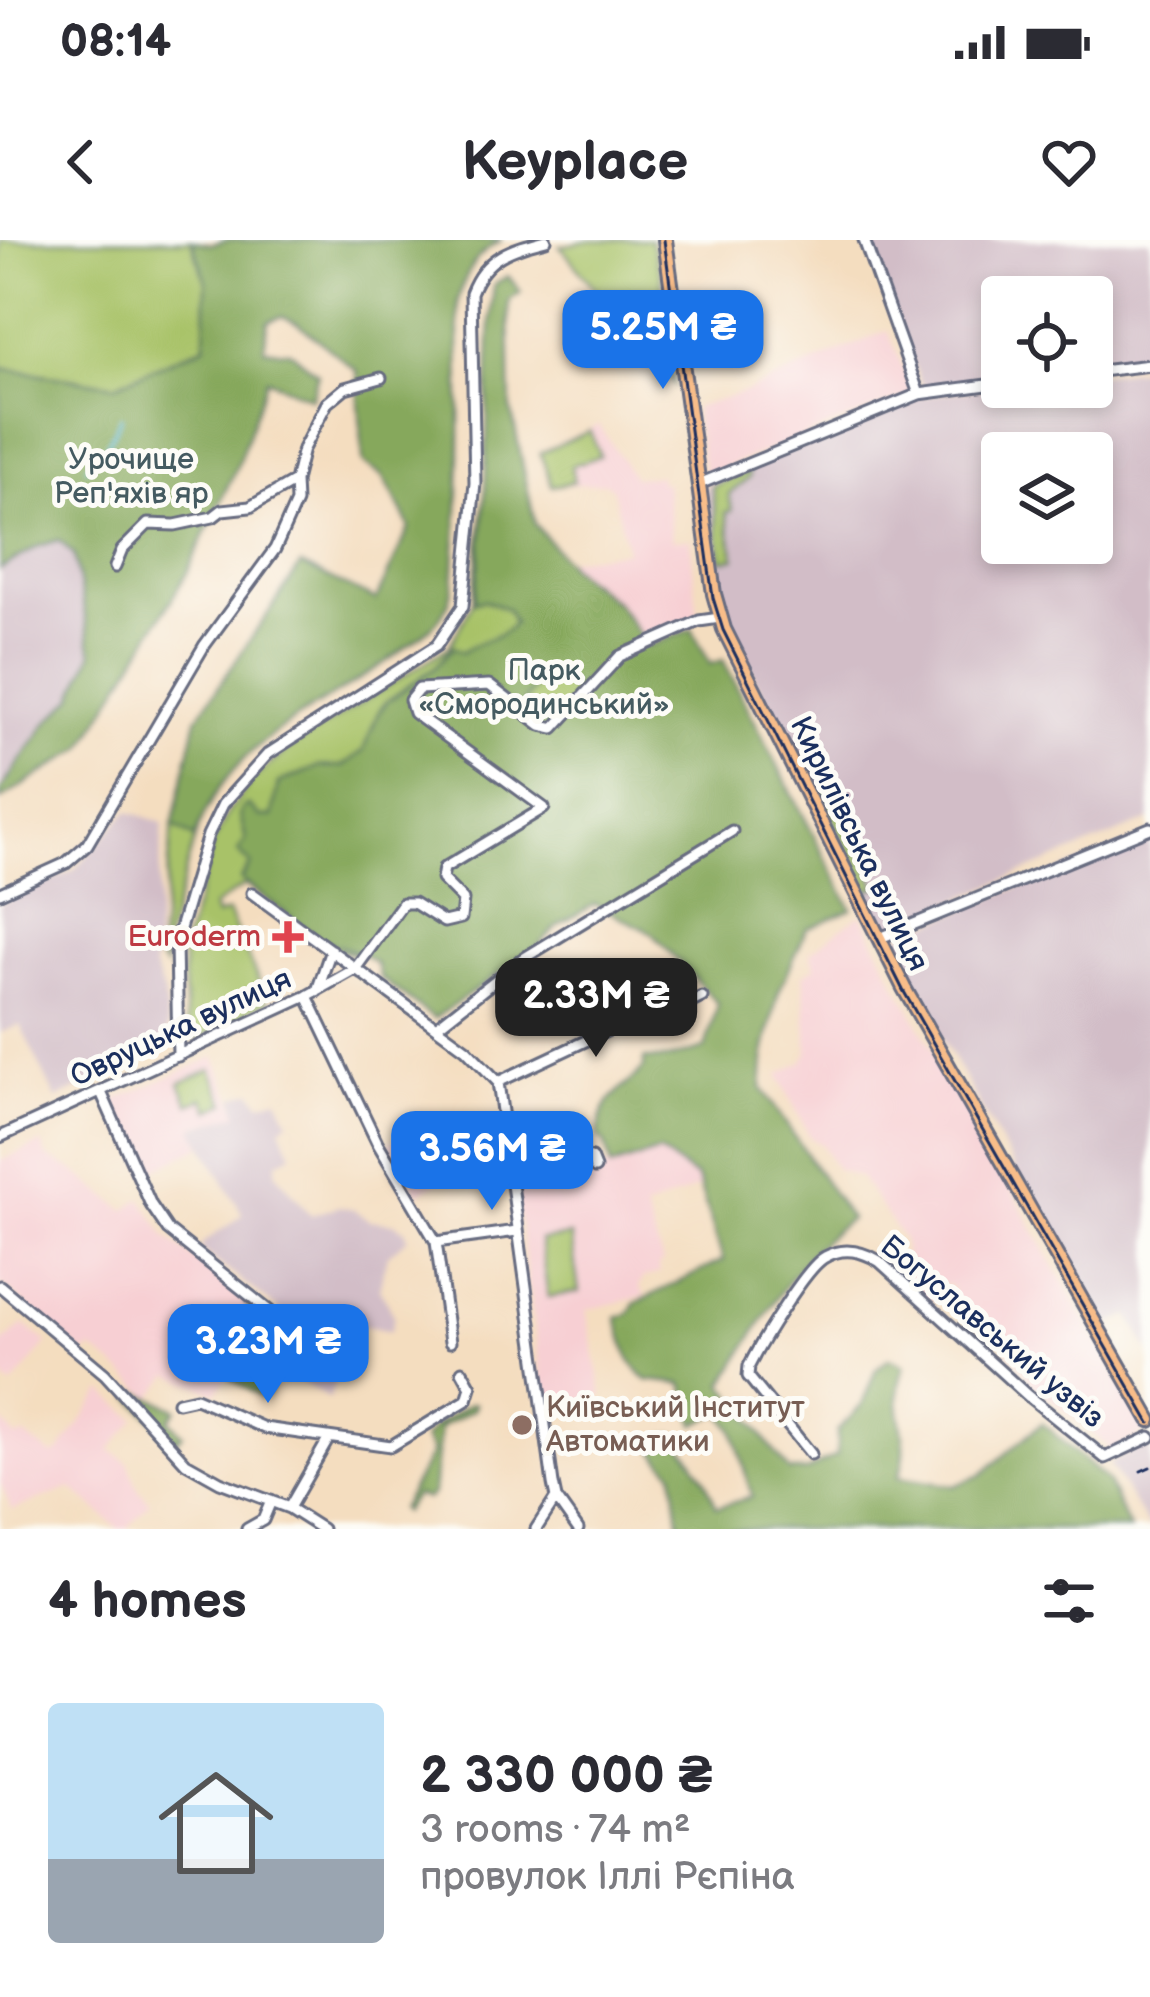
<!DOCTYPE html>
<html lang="en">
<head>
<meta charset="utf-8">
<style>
  body { margin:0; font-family:"Balsamiq Sans",sans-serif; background:#f7f7f7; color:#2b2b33; height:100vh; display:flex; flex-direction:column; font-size:45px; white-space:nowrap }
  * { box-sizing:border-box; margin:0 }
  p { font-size:39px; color:#7c7c81 }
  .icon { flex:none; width:66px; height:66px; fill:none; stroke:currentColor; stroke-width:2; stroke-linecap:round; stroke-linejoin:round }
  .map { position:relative; height:1289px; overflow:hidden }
  .sheet { display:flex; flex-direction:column; background:#fff; flex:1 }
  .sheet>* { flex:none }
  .controls { position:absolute; left:981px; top:36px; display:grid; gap:24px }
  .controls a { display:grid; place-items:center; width:132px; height:132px; border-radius:12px; background:#fff; box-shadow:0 6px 18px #0003; font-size:60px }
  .price { position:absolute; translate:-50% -102px; padding:0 27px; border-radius:24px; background:#1a73e8; color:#fff; font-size:39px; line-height:78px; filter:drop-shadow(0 3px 6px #0008) }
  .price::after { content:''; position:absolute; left:50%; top:72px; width:36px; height:27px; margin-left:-18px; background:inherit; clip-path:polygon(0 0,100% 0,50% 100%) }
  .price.on { background:#222; color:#fff }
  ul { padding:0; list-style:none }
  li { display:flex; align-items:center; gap:36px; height:300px; padding:0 48px }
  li+li { border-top:3px solid #e1e1e2 }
  li span { display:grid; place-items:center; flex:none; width:336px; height:240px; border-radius:12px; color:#555 }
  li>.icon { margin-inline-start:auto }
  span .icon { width:144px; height:144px; fill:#fffc; stroke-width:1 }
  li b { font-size:51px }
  h2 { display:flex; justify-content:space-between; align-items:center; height:144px; padding:0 48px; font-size:51px }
  .status { display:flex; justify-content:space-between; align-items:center; height:84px; padding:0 60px; background:#fff; direction:ltr }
  .status svg { height:33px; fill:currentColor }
  header { display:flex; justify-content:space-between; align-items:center; height:156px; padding:0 48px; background:#fff; font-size:54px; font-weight:700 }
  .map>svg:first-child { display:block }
</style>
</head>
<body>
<div class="status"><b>08:14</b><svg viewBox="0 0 49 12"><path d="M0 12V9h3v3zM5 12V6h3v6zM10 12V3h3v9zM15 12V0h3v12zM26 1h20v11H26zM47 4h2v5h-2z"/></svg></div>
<header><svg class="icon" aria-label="back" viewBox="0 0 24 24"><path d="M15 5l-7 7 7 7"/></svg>Keyplace<svg class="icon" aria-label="heart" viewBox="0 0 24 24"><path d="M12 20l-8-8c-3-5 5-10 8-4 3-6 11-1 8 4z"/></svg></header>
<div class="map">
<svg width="1150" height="1289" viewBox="0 0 1150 1289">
  <rect width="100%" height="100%" fill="#fdfcf7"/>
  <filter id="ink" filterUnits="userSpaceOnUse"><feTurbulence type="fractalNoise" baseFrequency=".00833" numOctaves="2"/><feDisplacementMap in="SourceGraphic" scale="24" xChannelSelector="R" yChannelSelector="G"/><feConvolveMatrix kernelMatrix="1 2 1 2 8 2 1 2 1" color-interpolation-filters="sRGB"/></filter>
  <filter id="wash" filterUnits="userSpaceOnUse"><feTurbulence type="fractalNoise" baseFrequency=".004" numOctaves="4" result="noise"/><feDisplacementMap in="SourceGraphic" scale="48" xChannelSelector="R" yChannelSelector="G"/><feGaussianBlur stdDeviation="2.7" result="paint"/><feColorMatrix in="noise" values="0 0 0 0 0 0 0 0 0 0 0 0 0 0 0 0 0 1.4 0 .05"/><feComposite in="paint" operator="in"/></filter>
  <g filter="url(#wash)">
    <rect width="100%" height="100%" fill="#f4ddbf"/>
    <path fill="#f7cfd3" d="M888 90 913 154 705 235 694 168 749 151Z
      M599 185 634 238 659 235 660 243H666L672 300 690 299 698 376 637 400 563 320 627 311 613 249 606 243 552 246 538 212Z
      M861 674 897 745 1147 1191 1116 1208 1117 1211H1106L1108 1206 1033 1144 985 1080 974 1088 950 1059 953 1048 944 1043 940 1057 927 1061 915 1044 907 1041 903 999 860 937 836 929 822 905 810 897 778 835 802 822 808 812 803 735 815 727 810 712Z
      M215 817 239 874 194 887 202 906 146 934 113 861Z
      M425 882 454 932 418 954 387 904Z
      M42 903 46 916 71 929 125 970 141 958 166 997 231 1047 249 1066 247 1077 225 1106 241 1116 216 1153 170 1135 152 1158 103 1117 91 1109 85 1114 0 1043V921Z
      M659 912 697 938 700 947 645 969 663 1022 658 1025 660 1033 644 1038 639 1046 645 1056 586 1070 603 1156 545 1166 513 931 582 921 591 931Z
      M24 1085 47 1103 12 1146 0 1135V1105Z
      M103 1151 136 1179 110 1210 128 1222 138 1249 150 1263 127 1289H119L71 1248 12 1270 0 1243V1179L16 1198 24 1195 52 1215 59 1212Z"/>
    <path fill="#d2bdc7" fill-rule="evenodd" d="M868 0H1150V121L1092 128V57H1002V139L928 149 921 144Z
      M1150 128V580L885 690 723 376 705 249 709 243 922 156 1002 146 1092 147V135ZM1002 213H1092V303H1002Z
      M59 300 73 315 92 414 73 458 47 483 5 545 0 546V329L39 306Z
      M128 571 163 583 154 728 164 755 168 788 163 803 151 813 56 859 20 785 0 793V664L73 631Z
      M1150 594V1112L1129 1075 1103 1087 890 704 894 698Z
      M252 851 261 863 278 858 289 881 281 887 292 914 277 922 276 933 311 975 339 966 354 969 369 980 394 983 405 990 408 998 388 1015 383 1031 380 1049 394 1076 391 1091 355 1084 329 1159 284 1131 301 1087 203 1011 201 1004 243 975 193 888 238 874 234 857Z
      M1150 1202V1289L1109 1224Z"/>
    <path fill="#a8c268" stroke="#627863" stroke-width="3" d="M0 0H191L208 47 205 105 115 145 0 128Z
      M591 0H651L661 35 674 145 560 6Z
      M590 191 600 216 571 226 574 242 552 246 540 213Z
      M749 231V238L729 254 732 271 726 272 735 318 721 320 712 246Z
      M485 255 525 257 533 287 647 410 402 658 384 655 381 659 390 672 359 715 335 710 245 645 213 667 216 676 228 672 268 762 246 772 247 778 194 800 186 781 182 710 214 601 229 571 255 537 290 508 449 407 473 362Z
      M827 545 877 647 867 650 820 553Z
      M173 585 195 598 166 699 165 726 158 717Z
      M211 829 226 863 210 870 204 858 189 864 180 843Z
      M571 996 579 1052 548 1057 540 1000Z"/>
    <path fill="#86a85c" stroke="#506c5d" stroke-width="3" fill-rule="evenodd" d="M228 0H502C476 14 465 32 458 61 460 145 463 227 455 310 454 330 455 356 443 373 434 388 416 400 402 410 324 471 230 493 195 598L173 585 197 478 301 325 376 360 410 287 383 236 363 223 357 131 298 83 282 76 268 81 264 108 291 112 318 133 311 158 267 139 238 224 187 333 83 508 0 560V551L47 483 73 458 92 414 74 315 59 300 39 306 0 329V128L115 145 205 106 206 40 192 1 212 4Z
      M508 36 521 52 509 60 511 168 535 284 570 327 617 363 648 406 692 389 710 424 723 420 852 669 807 689 778 754 765 809 762 848 850 979C792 1019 760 1086 724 1144L789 1231H806L837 1215V1191L862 1165 876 1129 889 1118 905 1125C885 1172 917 1196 898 1237L954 1246 981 1235 1042 1183 1107 1241 1130 1289H680L673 1232 645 1200 675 1194 703 1236 717 1267 752 1257 733 1189 721 1173 695 1184 683 1144 647 1140 630 1121 617 1078 628 1074 636 1063 723 1020 697 938 659 912 611 927 605 904 598 897C601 855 619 855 644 828V819H667L705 808 718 764 652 693 595 664 559 685 536 708 434 779 380 738 376 724 361 713 321 700 241 640 251 624 238 612 246 600 240 575 243 568 248 565 260 577H272L278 543 318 527 343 526 363 511 378 473 387 461 434 428 453 407 463 412C479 398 499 401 514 383L507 369 484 360 474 362C492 256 483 150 494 44ZM545 430 569 447 573 445 580 453 550 484 523 464Z
      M244 1055 262 1074 250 1099 259 1117 276 1132 269 1154 262 1158 230 1138 249 1102 241 1090 250 1074Z
      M138 1152 177 1169 169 1180 183 1194 175 1202 132 1158Z
      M471 1163 475 1164 474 1169 440 1188 433 1253 427 1259 415 1255 403 1272 400 1269 432 1212 424 1199 435 1186Z"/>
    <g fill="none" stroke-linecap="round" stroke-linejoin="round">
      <path stroke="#60c0df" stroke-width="3" d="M86 228 106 207 121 177"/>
    </g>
  </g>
  <g filter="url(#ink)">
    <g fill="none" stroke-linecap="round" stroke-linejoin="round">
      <g stroke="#676c80" stroke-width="15">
        <path id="minor" d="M864 0 919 154
          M1092 132 1150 125
          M699 244 919 154 1002 143
          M115 327 122 310 148 284 175 285 213 277 222 270 250 267 295 241
          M0 653 66 623 87 605 204 406 275 309 296 262 295 241 303 209 327 163 345 148 381 138
          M252 653 466 809 498 842 553 1244 556 1258 578 1289
          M880 698 1150 588
          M317 751 331 710
          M307 756 377 902 436 1002 450 1102
          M436 787 521 720 732 591
          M178 816 176 702 208 595 223 564 268 514 436 406 463 366 475 243 471 53C485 16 511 9 546 0
          M498 842 611 789 661 777 702 757
          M101 852 151 965 168 990 287 1085
          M0 897 307 756 355 729 403 663H414L444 682 461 678 463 660 442 639 444 628 544 568 414 473 410 460 419 449 489 445 541 485 554 488 620 416 699 381 720 378
          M508 928 578 916 591 918 595 928
          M436 1002 517 991
          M0 1046 105 1134 186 1223 220 1242 289 1268 322 1289
          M178 1162 196 1158 264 1188 391 1206 467 1160 471 1147 462 1131
          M811 1214 748 1136 749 1126C760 1104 806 1027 825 1017 844 1006 862 1011 879 1021L1028 1156 1105 1218 1150 1197
          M289 1268 329 1198
          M247 1289 263 1280 271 1261
          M536 1289 556 1258"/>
      </g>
      <g stroke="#676c80" stroke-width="18">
        <path id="major" d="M665 0 714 354 724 389 904 748 1150 1180"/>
      </g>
      <use href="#minor" stroke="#fff" stroke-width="9"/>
      <use href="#major" stroke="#f8bd89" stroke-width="12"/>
      <path stroke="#1b2f5e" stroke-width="3" d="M664 0 713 358 723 390 903 750 1150 1183
        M1141 1231 1150 1227"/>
    </g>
  </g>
  <path fill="#e0444e" stroke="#fdfcf7" stroke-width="4.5" d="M282 679h12v12h12v12h-12v12h-12v-12h-12v-12h12z"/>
  <circle fill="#8d6e63" stroke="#fdfcf7" stroke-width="4.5" cx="522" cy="1185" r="12"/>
  <g text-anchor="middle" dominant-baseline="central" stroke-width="10" stroke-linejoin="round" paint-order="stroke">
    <g font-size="30" fill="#455b61" stroke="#fdfcf7">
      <text x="131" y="220">Урочище<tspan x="131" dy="34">Реп'яхів яр</tspan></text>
      <text x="544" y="431">Парк<tspan x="544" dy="34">«Смородинський»</tspan></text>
    </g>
    <g font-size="30" fill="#1b2f5e" stroke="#fdfcf7">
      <text transform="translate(859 604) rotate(64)">Кирилівська вулиця</text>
      <text transform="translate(181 788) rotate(-25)">Овруцька вулиця</text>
      <text transform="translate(992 1092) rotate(40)">Богуславський узвіз</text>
    </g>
    <g font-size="30" fill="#be3a42" stroke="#fdfcf7" text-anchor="end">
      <text x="261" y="697">Euroderm</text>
    </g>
    <g font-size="30" fill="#785e54" stroke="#fdfcf7" text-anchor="start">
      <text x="546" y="1168">Київський Інститут<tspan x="546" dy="34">Автоматики</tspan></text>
    </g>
  </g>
</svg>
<div class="controls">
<a><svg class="icon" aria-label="locate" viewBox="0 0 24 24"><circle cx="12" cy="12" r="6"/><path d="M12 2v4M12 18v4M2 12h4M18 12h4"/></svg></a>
<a><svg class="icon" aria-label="layers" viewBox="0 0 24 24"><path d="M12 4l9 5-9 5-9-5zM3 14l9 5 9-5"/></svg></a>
</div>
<b class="price" style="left:663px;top:152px">5.25M ₴</b>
<b class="price on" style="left:596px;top:820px">2.33M ₴</b>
<b class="price" style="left:492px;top:973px">3.56M ₴</b>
<b class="price" style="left:268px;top:1166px">3.23M ₴</b>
</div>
<section class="sheet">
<h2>4 homes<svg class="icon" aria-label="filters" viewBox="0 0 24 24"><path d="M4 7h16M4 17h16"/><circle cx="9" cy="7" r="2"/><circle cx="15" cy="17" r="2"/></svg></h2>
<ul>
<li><span style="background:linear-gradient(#bfe0f5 65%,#9aa5b1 0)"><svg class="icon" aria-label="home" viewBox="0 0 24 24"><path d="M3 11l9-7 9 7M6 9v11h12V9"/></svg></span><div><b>2 330 000 ₴</b><p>3 rooms · 74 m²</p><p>провулок Іллі Рєпіна</p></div></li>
</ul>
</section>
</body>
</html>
